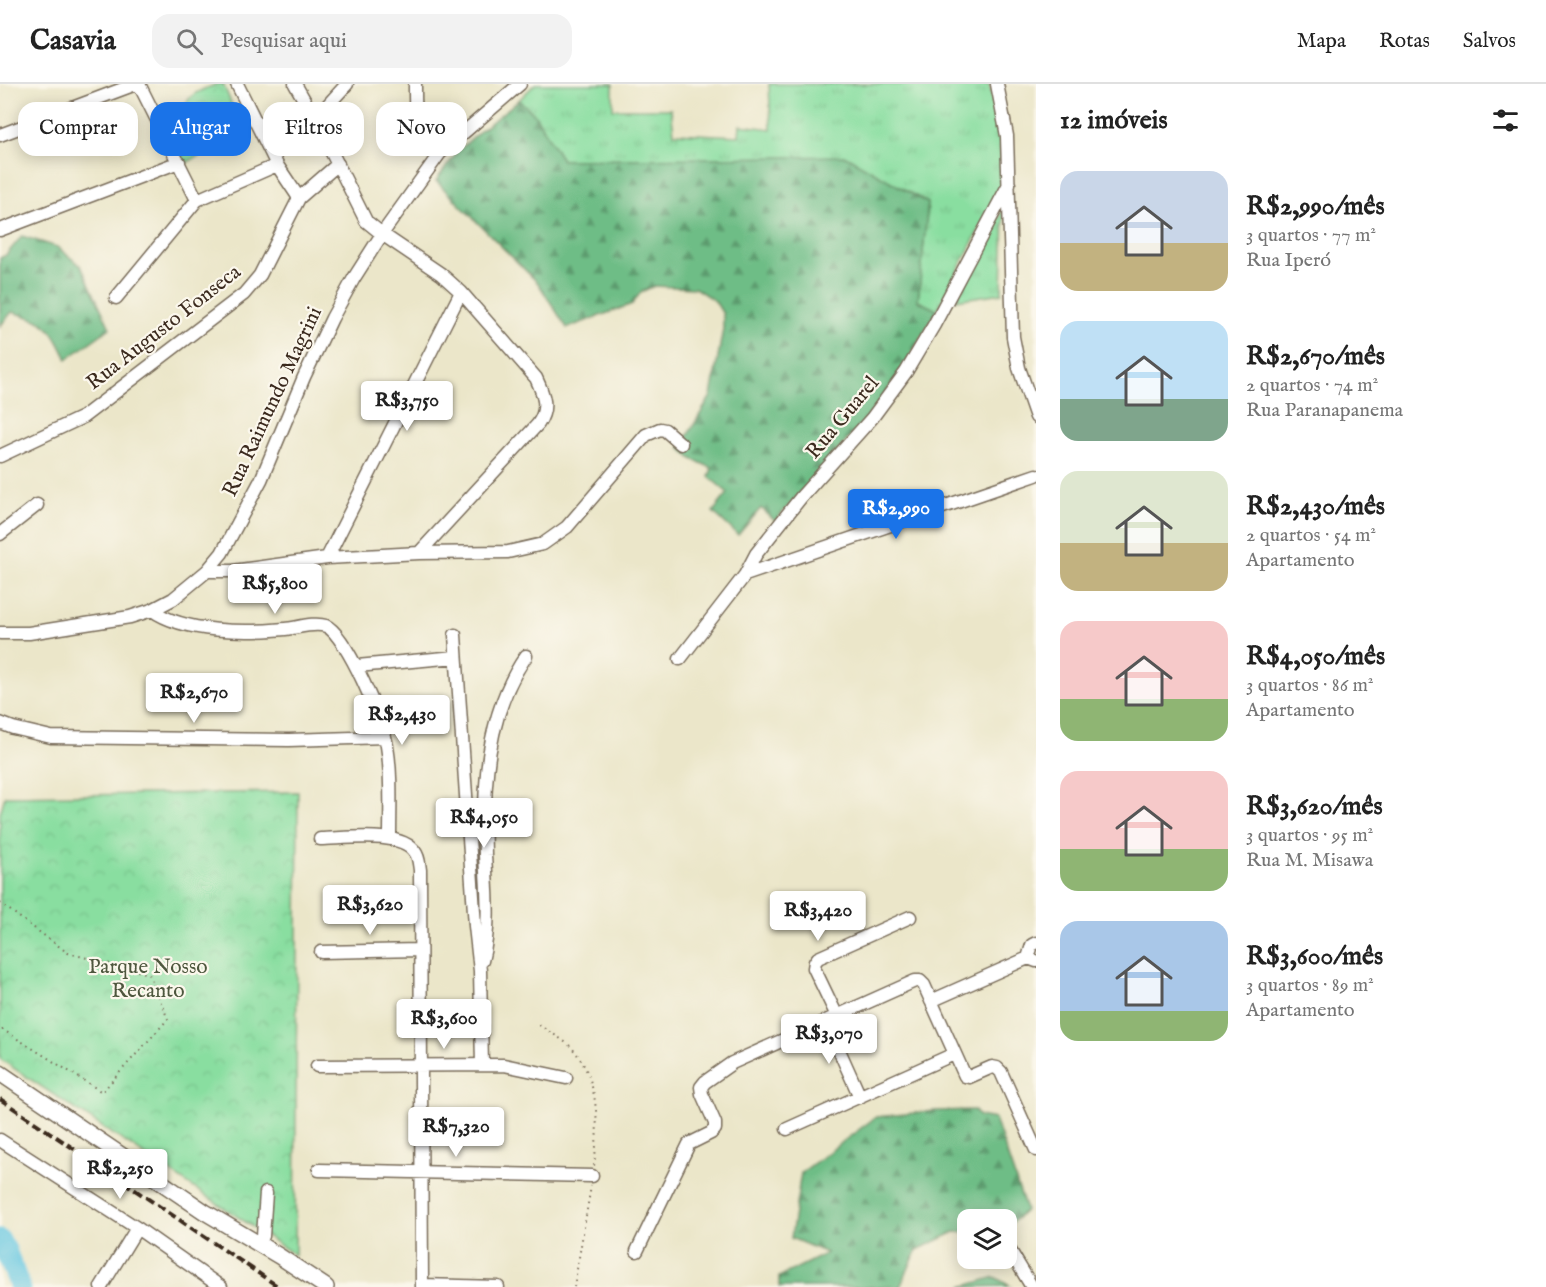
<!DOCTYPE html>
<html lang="pt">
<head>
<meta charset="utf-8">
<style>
  body { margin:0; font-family:"IM FELL English",serif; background:#f2f2f2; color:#222; height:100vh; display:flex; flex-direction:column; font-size:22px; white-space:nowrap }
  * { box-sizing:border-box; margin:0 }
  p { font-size:20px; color:#767676 }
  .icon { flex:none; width:33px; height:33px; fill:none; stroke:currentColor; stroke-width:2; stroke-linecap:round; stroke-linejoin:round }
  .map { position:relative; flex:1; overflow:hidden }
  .drawer { display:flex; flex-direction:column; background:#fff; width:510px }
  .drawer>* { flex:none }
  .top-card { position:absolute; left:18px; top:18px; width:570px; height:54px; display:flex; gap:12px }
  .fabs { position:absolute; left:957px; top:1125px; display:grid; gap:12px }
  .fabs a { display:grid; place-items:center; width:60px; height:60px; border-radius:12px; background:#fff; box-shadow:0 3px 15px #0003; font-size:30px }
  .price { position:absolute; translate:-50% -51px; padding:0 14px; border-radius:6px; background:#fff; color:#222; font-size:20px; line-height:39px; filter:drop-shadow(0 2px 3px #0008) }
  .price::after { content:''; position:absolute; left:50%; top:36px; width:18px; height:14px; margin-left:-9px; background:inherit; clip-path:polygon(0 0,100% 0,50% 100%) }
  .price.active { background:#1a73e8; color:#fff }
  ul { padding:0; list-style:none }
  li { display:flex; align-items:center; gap:18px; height:150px; padding:0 24px }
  li span { display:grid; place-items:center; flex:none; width:168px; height:120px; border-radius:18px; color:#555 }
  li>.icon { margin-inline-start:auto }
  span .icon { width:72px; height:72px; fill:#fffc; stroke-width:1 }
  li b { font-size:26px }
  h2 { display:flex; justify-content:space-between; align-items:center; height:72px; padding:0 24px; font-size:26px }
  .pill { padding:0 21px; border-radius:18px; background:#fff; box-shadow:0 3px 15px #0003; font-size:21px; line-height:54px }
  .pill.active { background:#1a73e8; color:#fff }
  header { display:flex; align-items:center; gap:36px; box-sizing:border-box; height:84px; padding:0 30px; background:#fff; border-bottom:2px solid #e0e0e0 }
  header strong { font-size:28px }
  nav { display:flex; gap:33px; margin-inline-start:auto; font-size:21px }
  .search { width:420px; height:54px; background:#f2f2f2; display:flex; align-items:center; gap:15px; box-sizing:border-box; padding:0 21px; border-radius:18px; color:#767676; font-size:22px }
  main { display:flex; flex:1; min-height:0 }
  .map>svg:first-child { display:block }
</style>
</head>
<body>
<header>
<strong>Casavia</strong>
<div class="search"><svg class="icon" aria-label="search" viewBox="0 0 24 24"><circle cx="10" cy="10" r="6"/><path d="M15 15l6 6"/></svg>Pesquisar aqui</div>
<nav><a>Mapa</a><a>Rotas</a><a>Salvos</a></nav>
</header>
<main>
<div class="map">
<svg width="1036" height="1203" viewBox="0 0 1036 1203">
  <defs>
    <pattern id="grass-tufts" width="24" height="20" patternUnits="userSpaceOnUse" patternTransform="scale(1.5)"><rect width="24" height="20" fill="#89dea0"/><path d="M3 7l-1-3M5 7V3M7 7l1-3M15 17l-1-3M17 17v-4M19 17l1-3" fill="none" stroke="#77bf89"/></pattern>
    <pattern id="forest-firs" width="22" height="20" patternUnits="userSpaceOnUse" patternTransform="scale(1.5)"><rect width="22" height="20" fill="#6ebd86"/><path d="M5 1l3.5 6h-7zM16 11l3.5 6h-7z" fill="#5c9a6d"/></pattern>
    <pattern id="park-crowns" width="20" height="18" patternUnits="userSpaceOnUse" patternTransform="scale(1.5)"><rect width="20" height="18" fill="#89dea0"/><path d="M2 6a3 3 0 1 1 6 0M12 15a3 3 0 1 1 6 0" fill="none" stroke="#77bf89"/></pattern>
  </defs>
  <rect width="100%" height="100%" fill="#fbf7ec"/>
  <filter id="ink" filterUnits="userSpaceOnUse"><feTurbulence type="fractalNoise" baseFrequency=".0167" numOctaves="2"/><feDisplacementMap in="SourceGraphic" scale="12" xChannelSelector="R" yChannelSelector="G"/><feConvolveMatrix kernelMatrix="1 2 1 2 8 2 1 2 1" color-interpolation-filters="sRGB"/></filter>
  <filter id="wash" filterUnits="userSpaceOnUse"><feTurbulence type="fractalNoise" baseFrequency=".008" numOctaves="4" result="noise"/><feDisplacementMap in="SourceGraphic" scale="24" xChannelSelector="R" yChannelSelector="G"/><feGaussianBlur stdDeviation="1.35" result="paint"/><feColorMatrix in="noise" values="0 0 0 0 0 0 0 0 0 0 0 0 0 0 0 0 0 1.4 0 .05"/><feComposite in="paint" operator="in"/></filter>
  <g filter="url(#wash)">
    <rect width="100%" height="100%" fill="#ebe6c9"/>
    <path fill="url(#grass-tufts)" stroke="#62845f" stroke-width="1.5" d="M535 0H613V25H671L674 49 739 52 740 41 771 45 769 0H989L1000 49 1001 104 937 226 918 217 928 119 846 73 562 76 535 31 519 16Z
      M1004 124 1002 209 956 216Z"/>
    <path fill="url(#forest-firs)" stroke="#547452" stroke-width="1.5" d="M519 16 535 31 562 76 846 72 928 119 918 217 937 226 906 279 874 326 775 437 761 424 738 451 713 428 728 409 709 393 712 384 692 375 680 364 711 312 723 245V230L715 217 695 204 654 202 641 208 632 220 567 244 538 199 436 97 458 67 480 47Z
      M22 152 57 163 81 182 110 244 67 275C50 241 49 238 12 228L0 242V174L6 171Z
      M974 1026 979 1032 995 1035 1026 1126 1007 1143 1006 1136H968L967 1149 955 1148 917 1166 900 1203H779V1193L827 1169 791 1154 801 1089 876 1033 935 1027Z
      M995 1193 1010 1202 961 1203Z"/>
    <path fill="url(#park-crowns)" stroke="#62845f" stroke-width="1.5" d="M219 0H223L232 21 208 67 184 80 167 43 178 38C187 11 191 9 219 0Z
      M298 708 295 1171 0 975V729L5 712Z"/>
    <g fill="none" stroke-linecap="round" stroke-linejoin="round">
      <path stroke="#62c6e0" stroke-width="21" d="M0 1156 6 1166 20 1203"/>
    </g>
  </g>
  <g filter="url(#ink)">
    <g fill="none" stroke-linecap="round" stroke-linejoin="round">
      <g stroke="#796c5a" stroke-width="15">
        <path id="minor" d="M139 0 197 116
          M237 0 277 81 299 114
          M295 0 315 35 366 137 382 150 441 190 461 208 536 294C544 311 549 324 538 340L419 469
          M415 0C415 38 415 41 440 69
          M997 0 1007 52 1013 253 1019 284 1036 333
          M315 35 347 0
          M0 51 136 0
          M0 146 179 78
          M116 214 197 116 277 81
          M0 372 83 333 244 210 260 191 299 114 338 80
          M0 450 37 421
          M327 474 461 208
          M207 487H233L327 474 419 469 508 468 543 460 567 443 646 351 660 345 665 346 681 360
          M745 491 1036 391
          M152 526C184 549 247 549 285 545 297 544 314 538 326 542 346 550 384 640 387 662 392 692 390 724 390 754
          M0 549H29L130 533 152 526 173 515 207 487 222 469 261 396 304 293 332 234 354 194 382 150 440 69 520 0
          M455 551 475 842 480 887 482 981
          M680 575 745 491 756 470 802 412 872 334 906 288 934 241 1009 100
          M357 582 456 573
          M0 639 13 644 51 653 289 656 385 653
          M320 755C343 755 401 746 415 768 419 773 419 780 420 786L422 1203
          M321 868 419 866
          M1028 874 1032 861 1036 859
          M482 877C491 842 487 807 485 771 483 702 486 630 526 572
          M931 917 1028 874 1036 877
          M837 932 814 884 815 878 818 874 910 833
          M826 937 860 1013
          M317 982 504 981 566 994
          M787 1045 954 970
          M0 1056 137 1144 221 1203
          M319 1086 592 1092
          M259 1160 263 1152 266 1109
          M1006 1160 1032 1203
          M637 1167 689 1060 711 1049 715 1045V1039L702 1010 701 1003 705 998 732 979 915 897H920L924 901 965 992 969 993 992 983 997 984 1001 988 1036 1066
          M422 1201 498 1203
          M101 1203 137 1144"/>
      </g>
      <g stroke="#796c5a" stroke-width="18">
        <path id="major" d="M0 989 205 1128 279 1172 326 1203"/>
      </g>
      <path stroke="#796c5a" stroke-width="2" stroke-dasharray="1.5 4.5" stroke-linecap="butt" d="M0 819 68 869 149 890 168 935 102 1008 0 944
        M539 941C549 948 561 954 570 962 600 993 599 1042 594 1082
        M574 1203 591 1102"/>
      <use href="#minor" stroke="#fff" stroke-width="12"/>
      <use href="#major" stroke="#fff" stroke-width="15"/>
      <path stroke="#3b2a1e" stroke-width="4" stroke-dasharray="9 4.5" stroke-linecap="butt" d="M0 1015 279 1203"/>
    </g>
  </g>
  <g text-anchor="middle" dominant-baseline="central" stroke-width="4.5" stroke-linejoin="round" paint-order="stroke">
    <g font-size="21" fill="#3b2a1e" stroke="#fbf7ec">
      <text transform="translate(164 244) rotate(-38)">Rua Augusto Fonseca</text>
      <text transform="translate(273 318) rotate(-65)">Rua Raimundo Magrini</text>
      <text transform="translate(843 334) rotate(-50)">Rua Guarel</text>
    </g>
    <g font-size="21" fill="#4e573e" stroke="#fbf7ec">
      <text x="148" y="883">Parque Nosso<tspan x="148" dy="24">Recanto</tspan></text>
    </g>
  </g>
</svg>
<div class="fabs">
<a><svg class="icon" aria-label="layers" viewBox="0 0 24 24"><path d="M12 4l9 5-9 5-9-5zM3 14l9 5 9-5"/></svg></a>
</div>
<b class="price" style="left:407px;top:348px">R$3,750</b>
<b class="price active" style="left:896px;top:456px">R$2,990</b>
<b class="price" style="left:275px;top:531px">R$5,800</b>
<b class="price" style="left:194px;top:640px">R$2,670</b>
<b class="price" style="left:402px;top:662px">R$2,430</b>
<b class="price" style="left:484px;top:765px">R$4,050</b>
<b class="price" style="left:370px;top:852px">R$3,620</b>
<b class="price" style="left:818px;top:858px">R$3,420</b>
<b class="price" style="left:444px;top:966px">R$3,600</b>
<b class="price" style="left:829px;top:981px">R$3,070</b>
<b class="price" style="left:456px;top:1074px">R$7,320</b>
<b class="price" style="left:120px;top:1116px">R$2,250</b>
<div class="top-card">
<a class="pill">Comprar</a>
<a class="pill active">Alugar</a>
<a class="pill">Filtros</a>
<a class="pill">Novo</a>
</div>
</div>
<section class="drawer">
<h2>12 imóveis<svg class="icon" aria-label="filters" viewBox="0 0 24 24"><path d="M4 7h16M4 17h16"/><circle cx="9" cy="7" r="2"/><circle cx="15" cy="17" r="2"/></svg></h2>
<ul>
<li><span style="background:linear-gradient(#c9d6e8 60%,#c2b280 0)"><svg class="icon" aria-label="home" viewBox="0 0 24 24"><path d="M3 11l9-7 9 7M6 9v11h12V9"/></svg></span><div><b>R$2,990/mês</b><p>3 quartos · 77 m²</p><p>Rua Iperó</p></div></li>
<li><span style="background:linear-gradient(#bfe0f5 65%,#7fa58c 0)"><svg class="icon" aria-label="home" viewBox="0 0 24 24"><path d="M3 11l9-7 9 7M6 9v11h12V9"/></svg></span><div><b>R$2,670/mês</b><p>2 quartos · 74 m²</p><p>Rua Paranapanema</p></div></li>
<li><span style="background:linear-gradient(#dfe7d0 60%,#c2b280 0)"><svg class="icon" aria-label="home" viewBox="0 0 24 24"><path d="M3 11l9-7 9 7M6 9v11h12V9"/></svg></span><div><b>R$2,430/mês</b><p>2 quartos · 54 m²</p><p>Apartamento</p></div></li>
<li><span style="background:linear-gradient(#f6c9c9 65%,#8fb573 0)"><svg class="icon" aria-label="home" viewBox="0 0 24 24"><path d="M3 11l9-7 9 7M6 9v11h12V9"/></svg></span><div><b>R$4,050/mês</b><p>3 quartos · 86 m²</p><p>Apartamento</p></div></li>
<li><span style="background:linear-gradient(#f6c9c9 65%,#8fb573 0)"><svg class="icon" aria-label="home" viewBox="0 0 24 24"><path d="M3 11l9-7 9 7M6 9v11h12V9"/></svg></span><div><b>R$3,620/mês</b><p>3 quartos · 95 m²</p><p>Rua M. Misawa</p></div></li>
<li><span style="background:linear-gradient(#a9c7e8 75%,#8fb573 0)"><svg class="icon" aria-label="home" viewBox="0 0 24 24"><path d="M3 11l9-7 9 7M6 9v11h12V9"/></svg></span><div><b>R$3,600/mês</b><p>3 quartos · 89 m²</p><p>Apartamento</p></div></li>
</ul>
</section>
</main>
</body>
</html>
